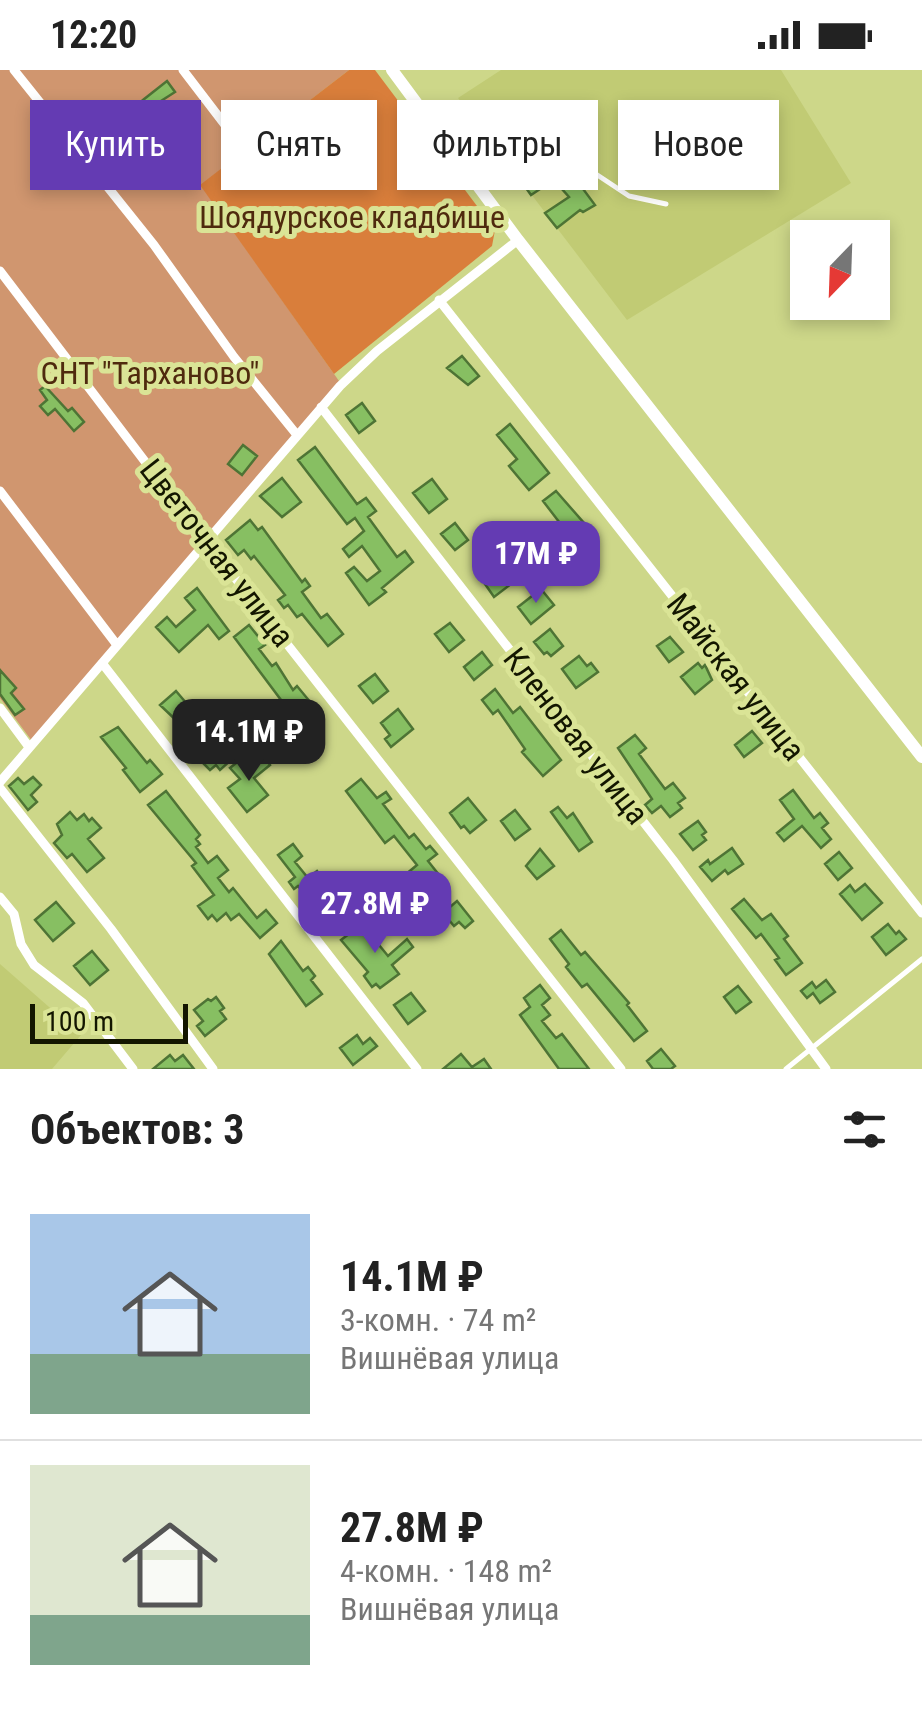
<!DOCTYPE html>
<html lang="ru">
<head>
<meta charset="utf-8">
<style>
  body { margin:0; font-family:"Roboto Condensed",sans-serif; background:#f2f2f2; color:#222; height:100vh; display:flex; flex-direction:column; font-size:38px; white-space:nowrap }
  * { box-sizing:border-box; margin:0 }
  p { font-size:32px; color:#767676 }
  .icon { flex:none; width:55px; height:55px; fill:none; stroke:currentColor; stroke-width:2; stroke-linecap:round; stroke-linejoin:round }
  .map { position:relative; height:999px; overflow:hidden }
  .sheet { display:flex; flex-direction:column; background:#fff; flex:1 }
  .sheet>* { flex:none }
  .hud { position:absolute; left:30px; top:30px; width:862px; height:90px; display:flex; gap:20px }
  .needle { width:65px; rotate:203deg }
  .fabs { position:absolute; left:790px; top:150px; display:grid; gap:20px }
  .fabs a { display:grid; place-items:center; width:100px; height:100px; border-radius:0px; background:#fff; box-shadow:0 5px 15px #0003; font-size:50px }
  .scale { position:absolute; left:30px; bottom:25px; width:158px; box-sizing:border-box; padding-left:10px; border:5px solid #131600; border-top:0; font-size:28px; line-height:35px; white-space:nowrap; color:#131600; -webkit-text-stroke:8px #dae496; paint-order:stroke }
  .price { position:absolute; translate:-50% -85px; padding:0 22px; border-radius:20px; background:#643bb3; color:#fff; font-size:32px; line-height:65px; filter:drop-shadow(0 2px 5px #0008) }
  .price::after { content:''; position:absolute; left:50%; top:60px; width:30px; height:22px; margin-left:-15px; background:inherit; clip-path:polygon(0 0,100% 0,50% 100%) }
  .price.on { background:#222; color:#fff }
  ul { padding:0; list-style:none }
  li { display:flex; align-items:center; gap:30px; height:250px; padding:0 30px }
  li+li { border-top:2px solid #e0e0e0 }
  li span { display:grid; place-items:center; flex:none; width:280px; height:200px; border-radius:0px; color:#555 }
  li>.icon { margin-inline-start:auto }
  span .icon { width:120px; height:120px; fill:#fffc; stroke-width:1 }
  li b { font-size:42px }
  h2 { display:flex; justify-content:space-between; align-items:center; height:120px; padding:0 30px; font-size:42px }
  .pill { padding:0 35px; border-radius:0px; background:#fff; box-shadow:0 5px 15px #0003; font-size:35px; line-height:90px }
  .pill.on { background:#643bb3; color:#fff }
  .status { display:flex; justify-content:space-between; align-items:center; height:70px; padding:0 50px; background:#fff; direction:ltr }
  .status svg { height:28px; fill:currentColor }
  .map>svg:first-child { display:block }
</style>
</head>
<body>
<div class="status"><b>12:20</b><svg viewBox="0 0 49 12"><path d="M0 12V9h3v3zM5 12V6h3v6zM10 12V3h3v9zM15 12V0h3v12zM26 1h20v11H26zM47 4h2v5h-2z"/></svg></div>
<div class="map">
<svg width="922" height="999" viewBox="0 0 922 999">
  <rect width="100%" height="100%" fill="#cdd789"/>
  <path fill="#c1cb74" d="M501 0H781L851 113 627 250 458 28Z
    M0 894 81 965 52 999H0Z"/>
  <path fill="#d0966f" d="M0 0H349L201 115 339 311 32 671 0 628Z"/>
  <path fill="#d97e3b" d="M349 0H375L495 160 492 176 334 304 200 115Z"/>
  <path fill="#87bf62" stroke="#4e7435" stroke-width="2.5" d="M167 11 175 22 150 38 143 30Z
    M544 101 575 108 595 135 583 142 580 140 557 158 545 143 569 127 561 118 546 115 531 125 524 115Z
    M462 286 479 306 468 315 447 298Z
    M45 316 68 341 72 338 84 352 74 361 55 339 48 345 40 336 47 330 40 320Z
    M362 333 375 351 359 363 346 345Z
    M510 354 549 403 529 420 509 396 517 389 497 365Z
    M243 375 257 386 242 405 228 394Z
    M315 377 357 434 366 428 376 441 368 447 397 487 405 481 413 492 382 518 386 522 369 535 346 503 354 497 367 511 380 501 362 476 349 487 343 479 364 461 355 448 347 454 298 390Z
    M282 408 301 432 282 447 260 426Z
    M432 409 447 429 429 443 413 423Z
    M556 421 591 461 576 474 543 431Z
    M250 450 258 460 262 457 302 512 305 509 310 516 302 522 321 548 327 544 343 564 328 576 302 544 297 547 288 535 284 538 278 530 285 525 254 486 251 489 244 480 238 485 226 470Z
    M455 453 468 470 455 480 441 464Z
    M502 501 511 514 494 527 485 514Z
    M197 518 229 561 219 569 208 555 179 582 156 557 167 547 176 557 195 540 185 528Z
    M541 519 554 535 531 554 518 537Z
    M450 553 464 570 449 582 435 564Z
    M249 555 265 575 259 579 272 596 276 593 293 620 297 616 316 639 300 653 289 640 285 643 277 634 281 630 234 567Z
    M550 559 563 576 551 586 547 582 544 584 534 572Z
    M670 567 683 582 669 592 657 576Z
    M482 582 492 595 474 610 464 597Z
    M579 586 587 596 591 593 598 602 576 618 562 599Z
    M698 593 702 598 705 595 712 610 695 624 681 607Z
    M0 600 16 618 11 623 24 639 15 645 0 624Z
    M375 604 388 621 373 633 359 616Z
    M495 619 513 643 520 637 561 690 543 706 522 682 525 679 498 640 493 644 482 630Z
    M176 621 193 641 179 653 160 635Z
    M398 639 413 659 391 677 385 669 390 665 381 653Z
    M118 657 147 693 150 690 162 704 140 722 123 700 126 698 101 667Z
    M752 661 762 673 744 687 735 675Z
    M635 665 646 678 639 684 665 719 673 713 685 728 678 733 682 738 670 747 661 736 652 743 645 735 652 729 618 678Z
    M219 675 232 689 220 700 216 695 210 700 201 691Z
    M264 687 270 695 254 708 268 725 247 742 228 718 240 709 230 698 241 689 249 699Z
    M33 707 41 715 31 725 37 732 28 740 9 716 18 708 24 714Z
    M361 709 377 728 386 722 391 729 383 734 409 768 414 764 426 779 430 776 437 784 428 791 447 815 429 829 411 812 405 817 399 810 417 795 394 766 385 773 346 721Z
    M793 720 814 748 820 743 828 753 822 758 831 769 821 778 802 756 784 771 777 763 794 749 780 730Z
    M166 721 200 765 196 769 200 774 196 777 208 793 217 786 228 800 218 808 229 822 233 818 257 848 266 840 277 853 260 868 239 844 231 850 226 843 217 851 212 845 208 849 198 836 214 825 192 796 196 793 148 735Z
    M468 728 486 750 470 763 464 756 461 758 450 743Z
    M558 737 567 748 573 743 592 772 579 781 551 742Z
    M515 740 530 759 515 770 501 751Z
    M70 742 77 750 84 744 89 751 92 748 101 758 88 769 104 788 87 802 72 784 67 788 54 773 62 765 57 754Z
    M698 751 706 762 702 765 706 770 693 780 680 764Z
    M293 774 302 786 295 792 308 808 317 801 329 817 310 831 298 816 294 819 289 812 295 807 278 785Z
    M732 778 743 794 728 804 725 800 712 811 700 797 708 790 710 794Z
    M540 779 554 796 537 809 526 796Z
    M839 782 852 798 838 810 825 794Z
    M865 814 882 833 862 850 840 824 850 815 855 822Z
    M744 829 762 850 771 844 788 866 784 869 802 893 786 905 775 890 779 888 761 864 756 868 732 839Z
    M457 831 473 851 465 858 459 852 454 856 443 843Z
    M56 832 74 853 53 871 35 850Z
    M362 854 388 886 407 869 413 877 392 895 399 904 380 918 376 914 372 917 364 906 368 902 341 870Z
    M888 854 896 864 899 861 906 869 886 885 872 867Z
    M561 860 581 885 585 882 629 933 627 935 647 961 634 971 587 914 582 917 566 897 569 894 550 869Z
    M281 871 303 901 308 897 315 906 311 910 322 924 306 936 269 884Z
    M92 881 108 900 90 915 74 896Z
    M826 910 835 922 820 933 813 923 807 928 801 921 812 912 816 918Z
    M540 915 550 928 542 935 550 945 542 951 556 968 562 964 589 999H559L520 945 530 937 524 928Z
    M738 916 751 932 736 943 724 927Z
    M411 923 425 941 408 954 394 935Z
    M216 927 224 938 220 941 226 949 205 966 197 956 203 951 194 940 208 929 211 931Z
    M357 965 363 974 370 968 377 976 353 995 340 978Z
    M661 979 675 996 671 999H653L647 991Z
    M461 984 472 997 484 989 491 999H443Z
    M170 985 175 991 183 985 194 999H153Z"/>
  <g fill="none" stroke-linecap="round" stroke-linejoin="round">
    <path stroke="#fff" stroke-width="5" d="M473 103 537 65 629 126 666 134
      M786 999 922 889"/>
    <path stroke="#fff" stroke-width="9" d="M14 0 154 175 234 287 297 365
      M183 0 235 68
      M0 201 188 448 621 999
      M439 230 922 843
      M321 337 673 790 826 999
      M0 421 117 575
      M102 593 417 999
      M0 638 29 677
      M0 712 340 316 377 281 518 170
      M0 718 111 859 213 999
      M0 827 14 844 21 874 34 895 83 933 133 999"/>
    <path stroke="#fff" stroke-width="12" d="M392 0 518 170 922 687"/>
  </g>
  <g text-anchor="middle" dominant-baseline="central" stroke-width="10" stroke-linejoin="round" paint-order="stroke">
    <g font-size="32" fill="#4f2a0e" stroke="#dae496">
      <text x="352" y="147">Шоядурское кладбище</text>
      <text x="150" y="303">СНТ "Тарханово"</text>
    </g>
    <g font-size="32" fill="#131600" stroke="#dae496">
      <text transform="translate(217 483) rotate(52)">Цветочная улица</text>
      <text transform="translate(736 607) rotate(52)">Майская улица</text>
      <text transform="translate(576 666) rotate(52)">Кленовая улица</text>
    </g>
  </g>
</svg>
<div class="fabs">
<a><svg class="needle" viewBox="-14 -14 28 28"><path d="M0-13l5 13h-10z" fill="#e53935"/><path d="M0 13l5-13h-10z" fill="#767676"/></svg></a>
</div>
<div class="scale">100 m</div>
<b class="price" style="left:536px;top:536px">17M ₽</b>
<b class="price on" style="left:249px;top:714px">14.1M ₽</b>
<b class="price" style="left:375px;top:886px">27.8M ₽</b>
<div class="hud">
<a class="pill on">Купить</a>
<a class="pill">Снять</a>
<a class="pill">Фильтры</a>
<a class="pill">Новое</a>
</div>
</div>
<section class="sheet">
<h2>Объектов: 3<svg class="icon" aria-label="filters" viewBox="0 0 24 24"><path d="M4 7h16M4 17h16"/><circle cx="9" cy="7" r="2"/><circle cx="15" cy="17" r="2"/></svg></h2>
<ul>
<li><span style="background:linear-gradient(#a9c7e8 70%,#7fa58c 0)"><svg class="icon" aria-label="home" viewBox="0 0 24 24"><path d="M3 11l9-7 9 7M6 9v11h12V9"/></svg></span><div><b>14.1M ₽</b><p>3-комн. · 74 m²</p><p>Вишнёвая улица</p></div></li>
<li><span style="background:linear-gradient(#dfe7d0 75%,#7fa58c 0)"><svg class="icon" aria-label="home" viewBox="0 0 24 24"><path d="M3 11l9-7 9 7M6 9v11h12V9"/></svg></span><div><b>27.8M ₽</b><p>4-комн. · 148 m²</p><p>Вишнёвая улица</p></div></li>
</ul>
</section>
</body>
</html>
